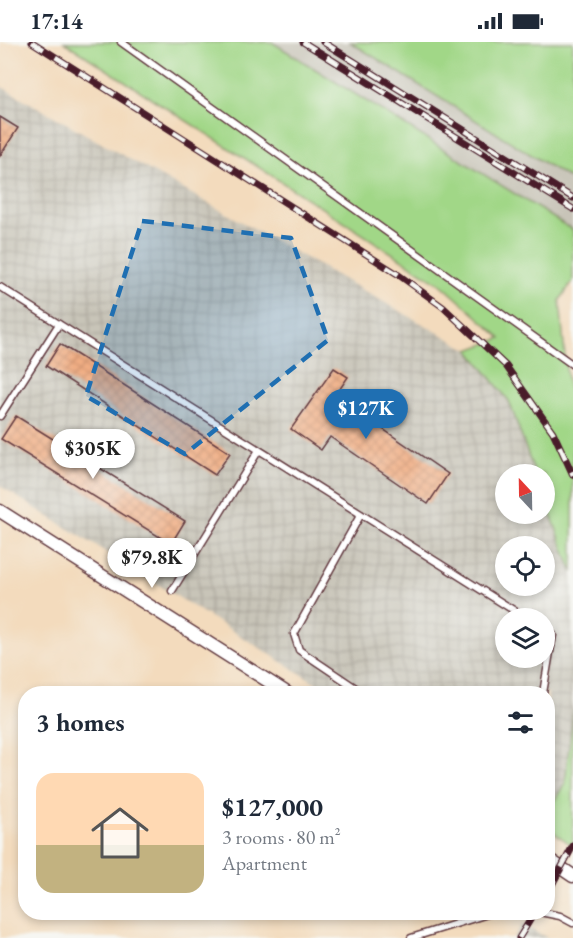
<!DOCTYPE html>
<html lang="en">
<head>
<meta charset="utf-8">
<style>
  body { margin:0; font-family:"EB Garamond",serif; background:#f6f6f7; color:#1f2937; height:100vh; display:flex; flex-direction:column; font-size:22px; white-space:nowrap }
  * { box-sizing:border-box; margin:0 }
  p { font-size:20px; color:#747a83 }
  .icon { flex:none; width:33px; height:33px; fill:none; stroke:currentColor; stroke-width:2; stroke-linecap:round; stroke-linejoin:round }
  .map { position:relative; flex:1; overflow:hidden }
  .panel { position:absolute; left:18px; top:644px; width:537px; height:234px; display:flex; flex-direction:column; background:#fff; border-radius:24px; box-shadow:0 3px 9px #0003 }
  .panel>* { flex:none }
  .needle { width:39px; rotate:338deg }
  .controls { position:absolute; left:495px; top:422px; display:grid; gap:12px }
  .controls a { display:grid; place-items:center; width:60px; height:60px; border-radius:50%; background:#fff; box-shadow:0 3px 9px #0003; font-size:30px }
  .price { position:absolute; translate:-50% -51px; padding:0 14px; border-radius:21px; background:#fff; color:#222; font-size:20px; line-height:39px; filter:drop-shadow(0 2px 3px #0008) }
  .price::after { content:''; position:absolute; left:50%; top:36px; width:18px; height:14px; margin-left:-9px; background:inherit; clip-path:polygon(0 0,100% 0,50% 100%) }
  .price.current { background:#1f6fb2; color:#fff }
  ul { padding:0; list-style:none }
  li { display:flex; align-items:center; gap:18px; height:150px; padding:0 18px }
  li span { display:grid; place-items:center; flex:none; width:168px; height:120px; border-radius:18px; color:#555 }
  li>.icon { margin-inline-start:auto }
  span .icon { width:72px; height:72px; fill:#fffc; stroke-width:1 }
  li b { font-size:26px }
  h2 { display:flex; justify-content:space-between; align-items:center; height:72px; padding:0 18px; font-size:26px }
  .status { display:flex; justify-content:space-between; align-items:center; height:42px; padding:0 30px; background:#fff; direction:ltr }
  .status svg { height:16px; fill:currentColor }
  .map>svg:first-child { display:block }
</style>
</head>
<body>
<div class="status"><b>17:14</b><svg viewBox="0 0 49 12"><path d="M0 12V9h3v3zM5 12V6h3v6zM10 12V3h3v9zM15 12V0h3v12zM26 1h20v11H26zM47 4h2v5h-2z"/></svg></div>
<div class="map">
<svg width="573" height="896" viewBox="0 0 573 896">
  <defs>
    <pattern id="industrial-grid" width="8" height="8" patternUnits="userSpaceOnUse" patternTransform="scale(1.5)"><rect width="8" height="8" fill="#c8c4b8"/><path d="M0 4h8M4 0v8" fill="none" stroke="#ada89e"/></pattern>
    <pattern id="building-cross-hatch" width="8" height="8" patternUnits="userSpaceOnUse" patternTransform="scale(1.5)"><rect width="8" height="8" fill="#f0ad83"/><path d="M0 0l8 8M0 8l8-8" fill="none" stroke="#cf9471"/></pattern>
  </defs>
  <rect width="100%" height="100%" fill="#f6f6f2"/>
  <filter id="ink" filterUnits="userSpaceOnUse"><feTurbulence type="fractalNoise" baseFrequency=".0167" numOctaves="2"/><feDisplacementMap in="SourceGraphic" scale="12" xChannelSelector="R" yChannelSelector="G"/><feConvolveMatrix kernelMatrix="1 2 1 2 8 2 1 2 1" color-interpolation-filters="sRGB"/></filter>
  <filter id="wash" filterUnits="userSpaceOnUse"><feTurbulence type="fractalNoise" baseFrequency=".008" numOctaves="4" result="noise"/><feDisplacementMap in="SourceGraphic" scale="24" xChannelSelector="R" yChannelSelector="G"/><feGaussianBlur stdDeviation="1.35" result="paint"/><feColorMatrix in="noise" values="0 0 0 0 0 0 0 0 0 0 0 0 0 0 0 0 0 1.4 0 .05"/><feComposite in="paint" operator="in"/></filter>
  <g filter="url(#wash)">
    <rect width="100%" height="100%" fill="#f3dbbd"/>
    <path fill="url(#industrial-grid)" fill-rule="evenodd" d="M0 44 469 308 509 359 535 432H506V471H544L545 457 573 531V668L565 741 548 769V651H332L0 444ZM506 504H544V543H506ZM506 576H544V615H506Z
      M522 883 548 896H513Z"/>
    <path fill="#c8c4b8" d="M272 0H350L573 139V188Z"/>
    <path fill="#a1d787" stroke="#767b59" stroke-width="1.5" d="M64 0H272L573 188V239L560 258 567 337 573 363V531L545 457 544 432H535L509 359 469 308 501 296 443 244Z
      M350 0H573V139Z
      M573 668V804L548 786V769L565 741Z"/>
    <g id="blocks">
      <path fill="url(#building-cross-hatch)" d="M0 75 18 86 0 114Z
        M60 302 230 411 215 433 46 324Z
        M334 326 348 335 335 354 448 432 428 462 330 395 321 408 291 387Z
        M16 374 185 479 171 502 1 397Z"/>
    </g>
  </g>
  <g filter="url(#ink)">
    <use href="#blocks" fill-opacity="0" stroke="#633b41" stroke-width="1.5"/>
    <g fill="none" stroke-linecap="round" stroke-linejoin="round">
      <g stroke="#633b41" stroke-width="9">
        <path id="lane" d="M121 0 573 323
          M0 245 526 576
          M0 374 59 282
          M361 472 294 592 299 608 363 651
          M172 549 259 408
          M543 651 553 593 544 587
          M540 870 560 874 573 881
          M411 896 494 870"/>
      </g>
      <g stroke="#633b41" stroke-width="15">
        <path id="street" d="M0 469 287 651
          M548 817 573 834"/>
      </g>
      <use href="#lane" stroke="#fff" stroke-width="6"/>
      <use href="#street" stroke="#fff" stroke-width="12"/>
      <g stroke="#4a1f2b" stroke-width="7">
        <path id="rail" d="M32 0 396 231 443 265 506 324 553 390 573 433
          M303 0 573 167
          M323 0 573 156
          M548 850 573 804
          M519 896 535 870"/>
      </g>
      <use href="#rail" stroke="#f6f6f2" stroke-width="4.5" stroke-dasharray="14" stroke-linecap="butt"/>
    </g>
  </g>
  <path fill="#1f6fb2" fill-opacity="0.2" stroke="#1f6fb2" stroke-width="4.5" stroke-dasharray="12 8" stroke-linejoin="round" d="M142 179 291 196 328 298 185 412 86 354Z"/>
</svg>
<div class="controls">
<a><svg class="needle" viewBox="-14 -14 28 28"><path d="M0-13l5 13h-10z" fill="#e53935"/><path d="M0 13l5-13h-10z" fill="#747a83"/></svg></a>
<a><svg class="icon" aria-label="locate" viewBox="0 0 24 24"><circle cx="12" cy="12" r="6"/><path d="M12 2v4M12 18v4M2 12h4M18 12h4"/></svg></a>
<a><svg class="icon" aria-label="layers" viewBox="0 0 24 24"><path d="M12 4l9 5-9 5-9-5zM3 14l9 5 9-5"/></svg></a>
</div>
<b class="price current" style="left:366px;top:398px">$127K</b>
<b class="price" style="left:93px;top:438px">$305K</b>
<b class="price" style="left:152px;top:547px">$79.8K</b>
<section class="panel">
<h2>3 homes<svg class="icon" aria-label="filters" viewBox="0 0 24 24"><path d="M4 7h16M4 17h16"/><circle cx="9" cy="7" r="2"/><circle cx="15" cy="17" r="2"/></svg></h2>
<ul>
<li><span style="background:linear-gradient(#ffd9b3 60%,#c2b280 0)"><svg class="icon" aria-label="home" viewBox="0 0 24 24"><path d="M3 11l9-7 9 7M6 9v11h12V9"/></svg></span><div><b>$127,000</b><p>3 rooms · 80 m²</p><p>Apartment</p></div></li>
</ul>
</section>
</div>
</body>
</html>
